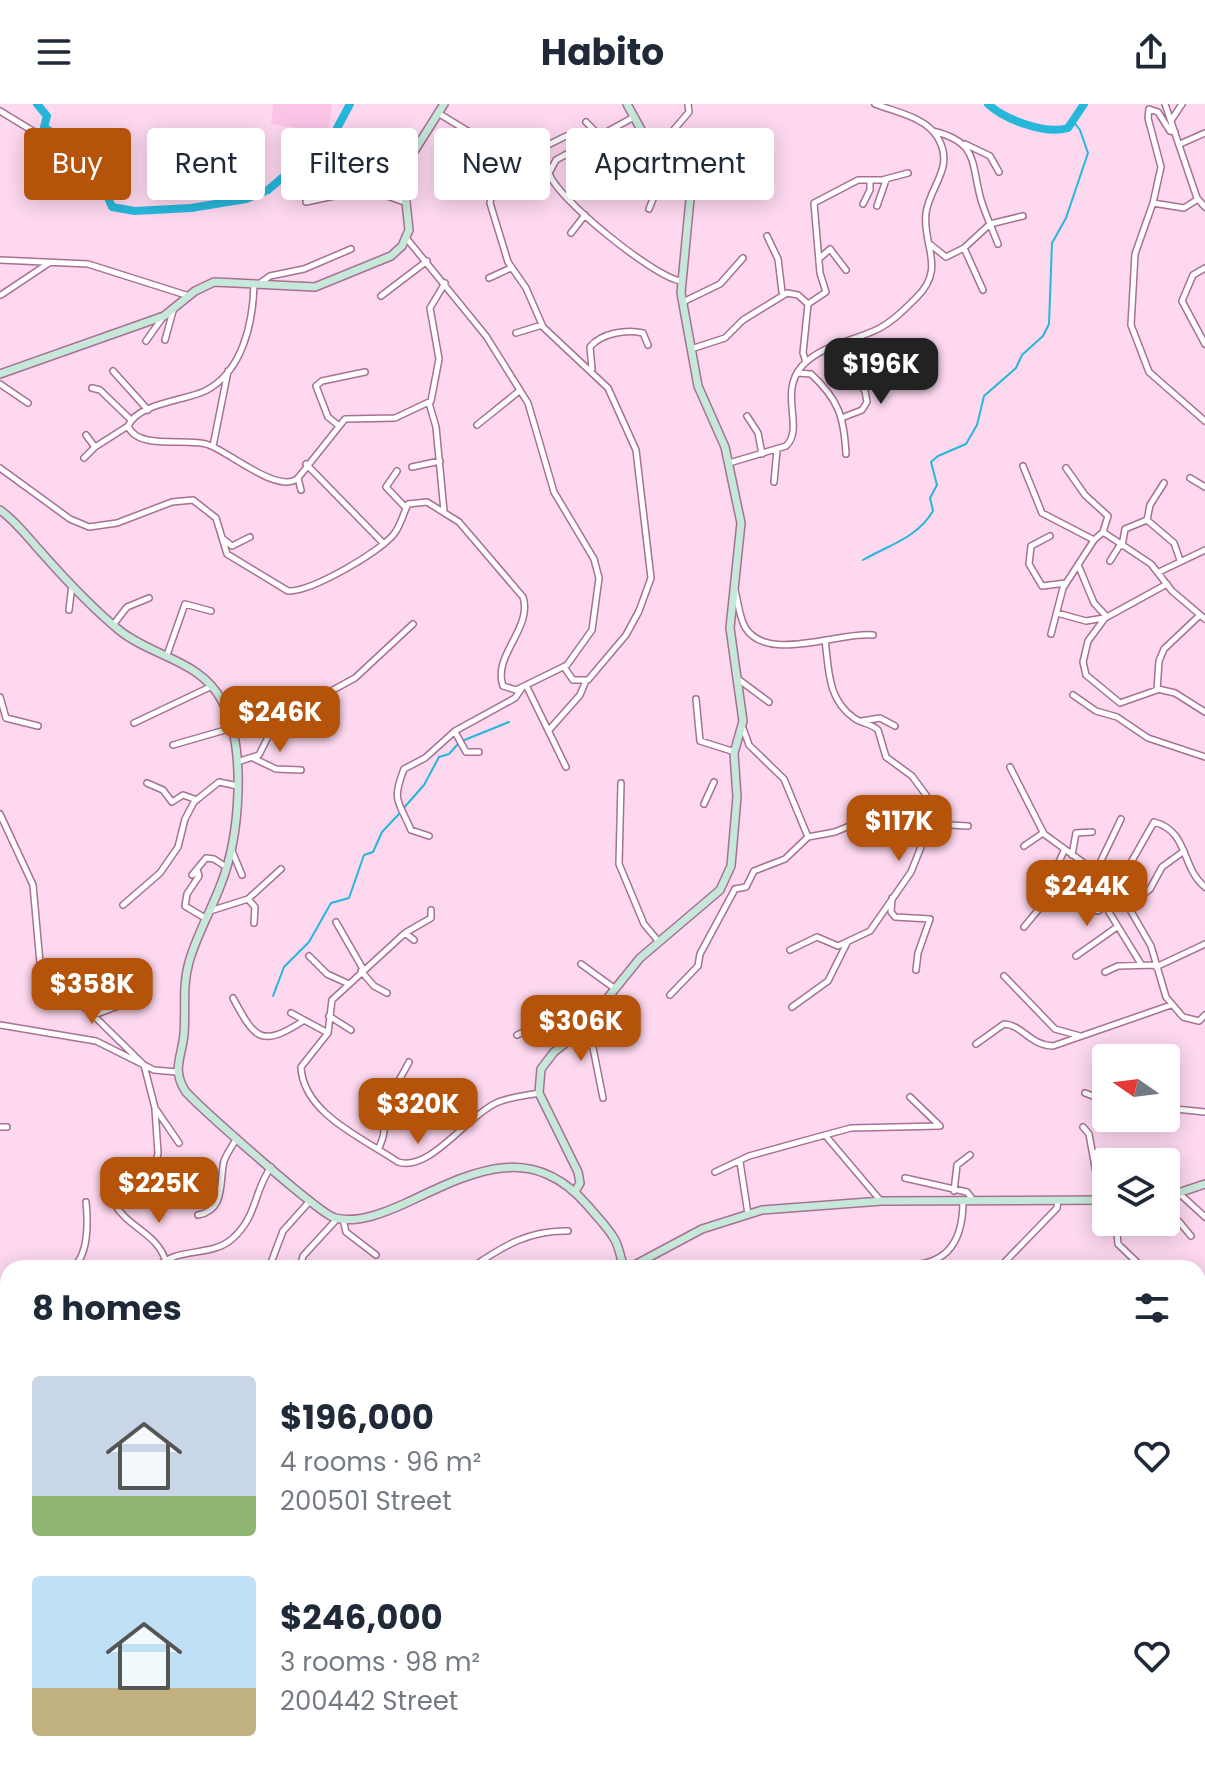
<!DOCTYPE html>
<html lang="en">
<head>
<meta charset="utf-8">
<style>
  body { margin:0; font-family:Poppins,sans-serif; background:#f6f6f7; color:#1f2937; height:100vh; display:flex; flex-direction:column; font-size:30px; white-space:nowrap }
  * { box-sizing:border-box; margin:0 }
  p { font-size:26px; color:#747a83 }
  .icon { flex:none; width:44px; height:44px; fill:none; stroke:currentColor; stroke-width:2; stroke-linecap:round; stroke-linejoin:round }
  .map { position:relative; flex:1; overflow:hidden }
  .panel { position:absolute; left:0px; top:1156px; width:1206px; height:514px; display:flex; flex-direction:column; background:#fff; border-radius:24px 24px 0 0; box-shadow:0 4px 20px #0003 }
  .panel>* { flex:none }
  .hud { position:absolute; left:24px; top:24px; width:800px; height:72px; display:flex; gap:16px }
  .needle { width:52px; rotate:284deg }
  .fabs { position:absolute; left:1092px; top:940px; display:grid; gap:16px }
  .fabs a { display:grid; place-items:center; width:88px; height:88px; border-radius:8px; background:#fff; box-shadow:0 4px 20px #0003; font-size:40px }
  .price { position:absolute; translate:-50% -68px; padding:0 18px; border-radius:16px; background:#b45309; color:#fff; font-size:26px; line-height:52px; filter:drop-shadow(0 2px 4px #0008) }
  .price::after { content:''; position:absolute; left:50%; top:48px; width:24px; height:18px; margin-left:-12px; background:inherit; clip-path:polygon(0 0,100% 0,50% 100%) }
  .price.on { background:#222; color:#fff }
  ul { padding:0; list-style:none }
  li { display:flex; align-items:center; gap:24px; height:200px; padding:0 32px }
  li span { display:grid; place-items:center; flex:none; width:224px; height:160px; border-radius:8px; color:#555 }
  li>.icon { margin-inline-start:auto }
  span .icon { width:96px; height:96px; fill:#fffc; stroke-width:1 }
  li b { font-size:34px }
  h2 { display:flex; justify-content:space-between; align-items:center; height:96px; padding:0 32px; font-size:34px }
  .pill { padding:0 28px; border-radius:8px; background:#fff; box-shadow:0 4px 20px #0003; font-size:28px; line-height:72px }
  .pill.on { background:#b45309; color:#fff }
  header { display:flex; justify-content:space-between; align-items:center; height:104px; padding:0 32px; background:#fff; font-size:36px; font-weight:700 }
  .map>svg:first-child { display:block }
</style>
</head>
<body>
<header><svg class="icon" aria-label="menu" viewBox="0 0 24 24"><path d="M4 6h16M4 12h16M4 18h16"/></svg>Habito<svg class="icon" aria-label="share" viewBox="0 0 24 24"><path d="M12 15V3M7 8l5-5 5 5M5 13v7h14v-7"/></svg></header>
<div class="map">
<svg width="1205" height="1669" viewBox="0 0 1205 1669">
  <rect width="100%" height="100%" fill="#fdd8ef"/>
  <path fill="#fbc5e8" d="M273 0H332L328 29 271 20Z"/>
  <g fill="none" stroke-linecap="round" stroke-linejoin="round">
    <path stroke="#26b7db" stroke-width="2" d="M863 456C889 441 917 434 933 407L930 394 937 381 931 358 938 352 966 340 977 321 984 292 1016 264 1022 251 1043 232 1049 220 1052 139 1066 114 1088 49 1080 26 1073 17
      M462 637 509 618
      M402 706 424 681 439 653 449 650 458 640
      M275 887 276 883
      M273 892 284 863 309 838 331 799 349 794 364 751 373 748 382 728 399 710"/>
    <path stroke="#26b7db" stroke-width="8" d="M37 0 47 12 44 23 91 54 112 103 135 107 191 104 246 95 268 86 335 28 350 0
      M988 0C1004 15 1045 31 1068 24L1084 0"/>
    <g stroke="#a77094" stroke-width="8">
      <path id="street" d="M1165 0 1197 94 1205 103
        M0 7 46 35
        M438 9 484 37 495 48 497 61 490 99 508 158 526 184 543 223 608 284 636 346 651 474 639 507 626 531 588 576H573L564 563
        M1172 15 1182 0
        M586 18 600 32
        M933 27C977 38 971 56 980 92 984 108 992 124 998 140
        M1175 28 1170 27 1158 8 1149 5 1148 14 1161 63 1153 99 1135 150 1131 221 1149 268 1205 317
        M671 29 689 8 688 0
        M649 39 680 29 703 40
        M965 40 990 52 999 68
        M1180 40 1205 29
        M548 41 566 32 599 31
        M496 51 549 69C556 94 655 174 681 177
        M549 69 556 56 632 14
        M306 98 367 85 407 99
        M1153 99 1184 104 1198 95
        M863 100 870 86V76
        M877 102 886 76
        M649 105 657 85 672 73
        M571 129 585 111
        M767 132 778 155 782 188
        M931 141 946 153 964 144 990 120 1023 112
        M964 144 983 186
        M821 153 830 145 846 166
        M0 156 88 160 189 192
        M1205 164 1193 171 1182 197 1205 240
        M489 174 511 164
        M260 179 270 172 304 165 351 145
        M254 180C253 218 243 268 205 287 184 297 138 299 128 322 138 347 188 333 209 341 229 348 279 391 298 374L345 315 395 314 431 297 439 255 430 204 445 179
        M1 191 49 159
        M381 192 427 157
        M683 198 720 180 743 154
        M808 200 826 188 820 169 814 99 858 76H882L908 69
        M516 229 542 221
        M165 236 173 207
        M146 237 163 213
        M691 245 725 234 743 216 787 189 798 191 808 200 803 249 806 258
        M592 265 590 243C601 229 627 225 643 229L648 241
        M113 267 148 306
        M798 269 811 270C839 296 844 313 846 350
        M0 280 28 299
        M92 284 100 286 131 316
        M429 299 436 323 444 407
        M747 312 758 329 762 350
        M844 313 862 306 867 298 865 287 851 270
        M338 321 328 313 316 282 322 277 365 268
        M477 321 518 288
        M86 331 95 343
        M213 342 228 267
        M84 354 95 343 128 322
        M729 359 786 342C805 324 778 289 802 262 821 241 854 237 878 225 892 218 905 205 916 194 947 164 922 142 926 109 930 81 955 64 938 34 926 13 895 8 875 0
        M306 360 384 440
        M1023 362 1042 409 1094 436 1103 428 1151 460 1172 487 1205 515
        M412 363 440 357
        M0 364 70 415 89 423 117 419 172 398 193 396 216 414 227 450 288 487C311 488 380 448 394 430 401 421 403 410 408 400L427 398 459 418 523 493C533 524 492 552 503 582L516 586 567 561 592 526 599 474 594 455 554 388 528 299 486 232 407 135
        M1066 364 1085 391 1108 412 1103 428
        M397 367 386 383 406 404
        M298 374 301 386
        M1190 374 1205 383
        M774 378 777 346
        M1147 416 1150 401 1164 379
        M1050 432 1031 442 1029 460 1042 482 1066 479
        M222 434 232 442 250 433
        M1122 442 1125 425 1147 416 1174 439 1180 456
        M1110 457 1120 441
        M1079 463 1094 499 1107 513
        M1159 468 1205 446
        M735 486C738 497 739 512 745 523 766 560 841 527 873 531
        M69 506 72 481
        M1057 509 1086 517 1104 514
        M113 521 127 503 149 494
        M1051 530 1063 484 1094 436
        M167 551 185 500 211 507
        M738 575 769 598
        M526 581 566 663
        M1158 585 1175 589 1205 608
        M1073 591 1096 607 1117 613 1148 634 1205 653
        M0 593 6 614 38 622
        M696 595 700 637 735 648
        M1120 599 1086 571 1083 558 1088 537 1105 514 1167 480
        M1120 599 1157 586 1159 557 1164 545 1200 511
        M862 617 880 614 895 622
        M134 619 212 582
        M743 624 749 641 784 675 808 733
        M549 626 580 591 585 579
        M455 628 466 648H479
        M173 641 232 624
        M253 654 276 665 301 666
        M240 657 259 651 276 617 355 574 413 520
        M1010 663 1044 730 1117 783 1151 842 1166 893 1183 913 1199 917 1205 911
        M147 679 163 686 172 698 183 691 197 696
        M621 679 619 760 644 820 659 838
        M704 700 714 678
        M0 710 33 781 41 870 89 907 144 961 155 1004 179 1039
        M429 732 411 726C399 697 391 698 404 665L425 654 455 627 515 594 522 584
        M1024 742 1043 729
        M232 747 242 771
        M1072 751 1076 729 1092 728
        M1097 765 1121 715
        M1114 781 1109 808 1141 860
        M1117 783 1154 718C1189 727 1181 764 1205 783
        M735 785 746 783 754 767 785 755 808 733 835 728 878 710 913 719 968 722
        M892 794 891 808 895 813 930 815 918 849 916 866
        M248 795 255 803 254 819
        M123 801 160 769 178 743 185 715 194 698 219 678 238 682
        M1128 802 1150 785 1162 763 1184 747
        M431 806V814L405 829 332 896 328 929 301 963C303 1010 365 1035 398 1058 430 1068 466 1013 496 999 509 993 524 992 539 989
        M1092 806 1098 807 1109 799
        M210 807 248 795 281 765
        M205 814 185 802 187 790 199 772 198 768 192 771 206 754 214 755 226 763
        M336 818 363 865
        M1024 823 1049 793 1048 781 1064 747
        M405 829 414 836
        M790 846 817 833 838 842 870 827 911 768 925 733 929 701 926 691 912 672 886 653 878 626C871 619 862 620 854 614 827 595 829 565 825 536
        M309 852 327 870 349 880
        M1076 852 1117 823
        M581 860 614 884
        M1156 863 1205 840
        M361 867 374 882 387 889
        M1105 868 1118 862 1155 861
        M1004 872 1055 925 1080 932
        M670 891 698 862 700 850 735 785
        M233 894C255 935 261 944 303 917
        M792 903 828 877 847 839
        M291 909 328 929
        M94 911 129 898 127 892 104 877
        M329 912 351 926
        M588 919 603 994
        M0 921 96 937 154 966 177 968
        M517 931 536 922 565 940
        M976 940 1004 920C1023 921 1029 941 1053 942L1171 901
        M1085 989 1106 997
        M1166 1004 1205 1008
        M155 1005 158 1049 152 1077 114 1099C127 1123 156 1129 165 1155
        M0 1023H7
        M1083 1023 1089 1030 1101 1096
        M825 1031 851 1024 940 1022 910 993
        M379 1044C386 1027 383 1028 385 1013 387 993 400 976 409 958
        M740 1058 748 1110
        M715 1068 749 1052 825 1031 880 1096
        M905 1074 967 1088 973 1096
        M954 1087 957 1061 970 1051
        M1181 1091 1205 1113
        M1166 1102 1191 1132
        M198 1111C226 1106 219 1078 224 1057 227 1049 232 1042 237 1034
        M343 1115 346 1128 376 1151
        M1116 1118 1118 1140 1143 1164
        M897 1161C943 1164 963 1143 963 1097
        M1142 1163 1162 1164
        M72 1164C89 1152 88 1117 86 1098
        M156 1164C177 1142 210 1154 232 1135 258 1112 253 1088 271 1063
        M269 1164 283 1127 309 1098
        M300 1164 303 1152 337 1115
        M471 1164C503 1142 529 1126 568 1127
        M999 1164 1057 1104 1058 1096
        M0 1184 8 1186
        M1198 1228 1205 1238
        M1198 1270 1205 1274
        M0 1354H8
        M1198 1371 1205 1375
        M0 1472 8 1461
        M1205 1648V1650
        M279 1662 281 1669
        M443 1662 447 1669
        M537 1662 546 1669
        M697 1662 698 1669
        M764 1662 769 1669
        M866 1662 894 1669
        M238 1669 240 1662
        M386 1669 387 1662
        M995 1669 1000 1662
        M1109 1669 1112 1662
        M1202 1669 1201 1661 1205 1659"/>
    </g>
    <g stroke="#a77094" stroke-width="10">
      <path id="secondary" d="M0 270 164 212 195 187 214 178 315 183 391 152 402 142 409 126 404 80 408 57 444 0
        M0 406C17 418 28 434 42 449 65 475 92 504 119 526 152 553 201 556 222 597 247 643 240 732 221 780 211 807 197 830 189 858 182 882 186 906 184 930 182 953 171 966 186 988 203 1006 318 1109 335 1114 358 1120 386 1108 406 1099 472 1068 531 1036 588 1102 597 1113 608 1123 615 1136 620 1145 620 1155 625 1164
        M575 1088 580 1079 578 1068 539 989 541 965 554 948 581 927 640 854 720 786 731 762 737 693 734 649 743 617 730 524 741 419 725 343 698 282 681 189 690 95 655 51 627 0
        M1166 1093 1205 1080
        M629 1164 702 1125 762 1106 882 1097 1106 1096
        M0 1616 8 1610"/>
    </g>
    <use href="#street" stroke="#fff" stroke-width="5"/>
    <use href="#secondary" stroke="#c6e8d9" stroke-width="7"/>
    <path stroke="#97798c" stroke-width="2" stroke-dasharray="4 8" stroke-linecap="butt" d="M1177 1662 1181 1669"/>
  </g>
</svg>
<div class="fabs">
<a><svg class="needle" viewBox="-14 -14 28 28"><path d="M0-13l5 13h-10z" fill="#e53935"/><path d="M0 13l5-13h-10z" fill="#747a83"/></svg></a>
<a><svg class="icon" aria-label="layers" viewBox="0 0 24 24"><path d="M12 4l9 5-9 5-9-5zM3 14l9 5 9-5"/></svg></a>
</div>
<b class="price on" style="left:881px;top:302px">$196K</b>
<b class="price" style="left:280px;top:650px">$246K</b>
<b class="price" style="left:899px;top:759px">$117K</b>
<b class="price" style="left:1087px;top:824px">$244K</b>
<b class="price" style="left:92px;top:922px">$358K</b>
<b class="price" style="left:581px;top:959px">$306K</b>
<b class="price" style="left:418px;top:1042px">$320K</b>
<b class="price" style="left:159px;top:1121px">$225K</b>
<div class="hud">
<a class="pill on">Buy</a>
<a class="pill">Rent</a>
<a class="pill">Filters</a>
<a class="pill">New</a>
<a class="pill">Apartment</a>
</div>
<section class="panel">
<h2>8 homes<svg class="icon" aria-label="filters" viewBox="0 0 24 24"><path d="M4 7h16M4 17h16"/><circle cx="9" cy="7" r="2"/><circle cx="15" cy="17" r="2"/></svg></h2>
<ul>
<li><span style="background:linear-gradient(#c9d6e8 75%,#8fb573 0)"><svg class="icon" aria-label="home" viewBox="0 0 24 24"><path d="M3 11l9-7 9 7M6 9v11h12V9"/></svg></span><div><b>$196,000</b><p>4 rooms · 96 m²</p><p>200501 Street</p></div><svg class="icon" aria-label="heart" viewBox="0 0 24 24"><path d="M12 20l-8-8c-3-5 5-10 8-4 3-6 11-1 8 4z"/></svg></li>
<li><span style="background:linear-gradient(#bfe0f5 70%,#c2b280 0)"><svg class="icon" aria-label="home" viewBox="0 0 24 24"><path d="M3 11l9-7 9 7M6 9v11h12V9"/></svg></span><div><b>$246,000</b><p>3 rooms · 98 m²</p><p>200442 Street</p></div><svg class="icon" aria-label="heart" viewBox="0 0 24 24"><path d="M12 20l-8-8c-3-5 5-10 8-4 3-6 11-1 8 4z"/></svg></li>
</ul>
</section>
</div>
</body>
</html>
